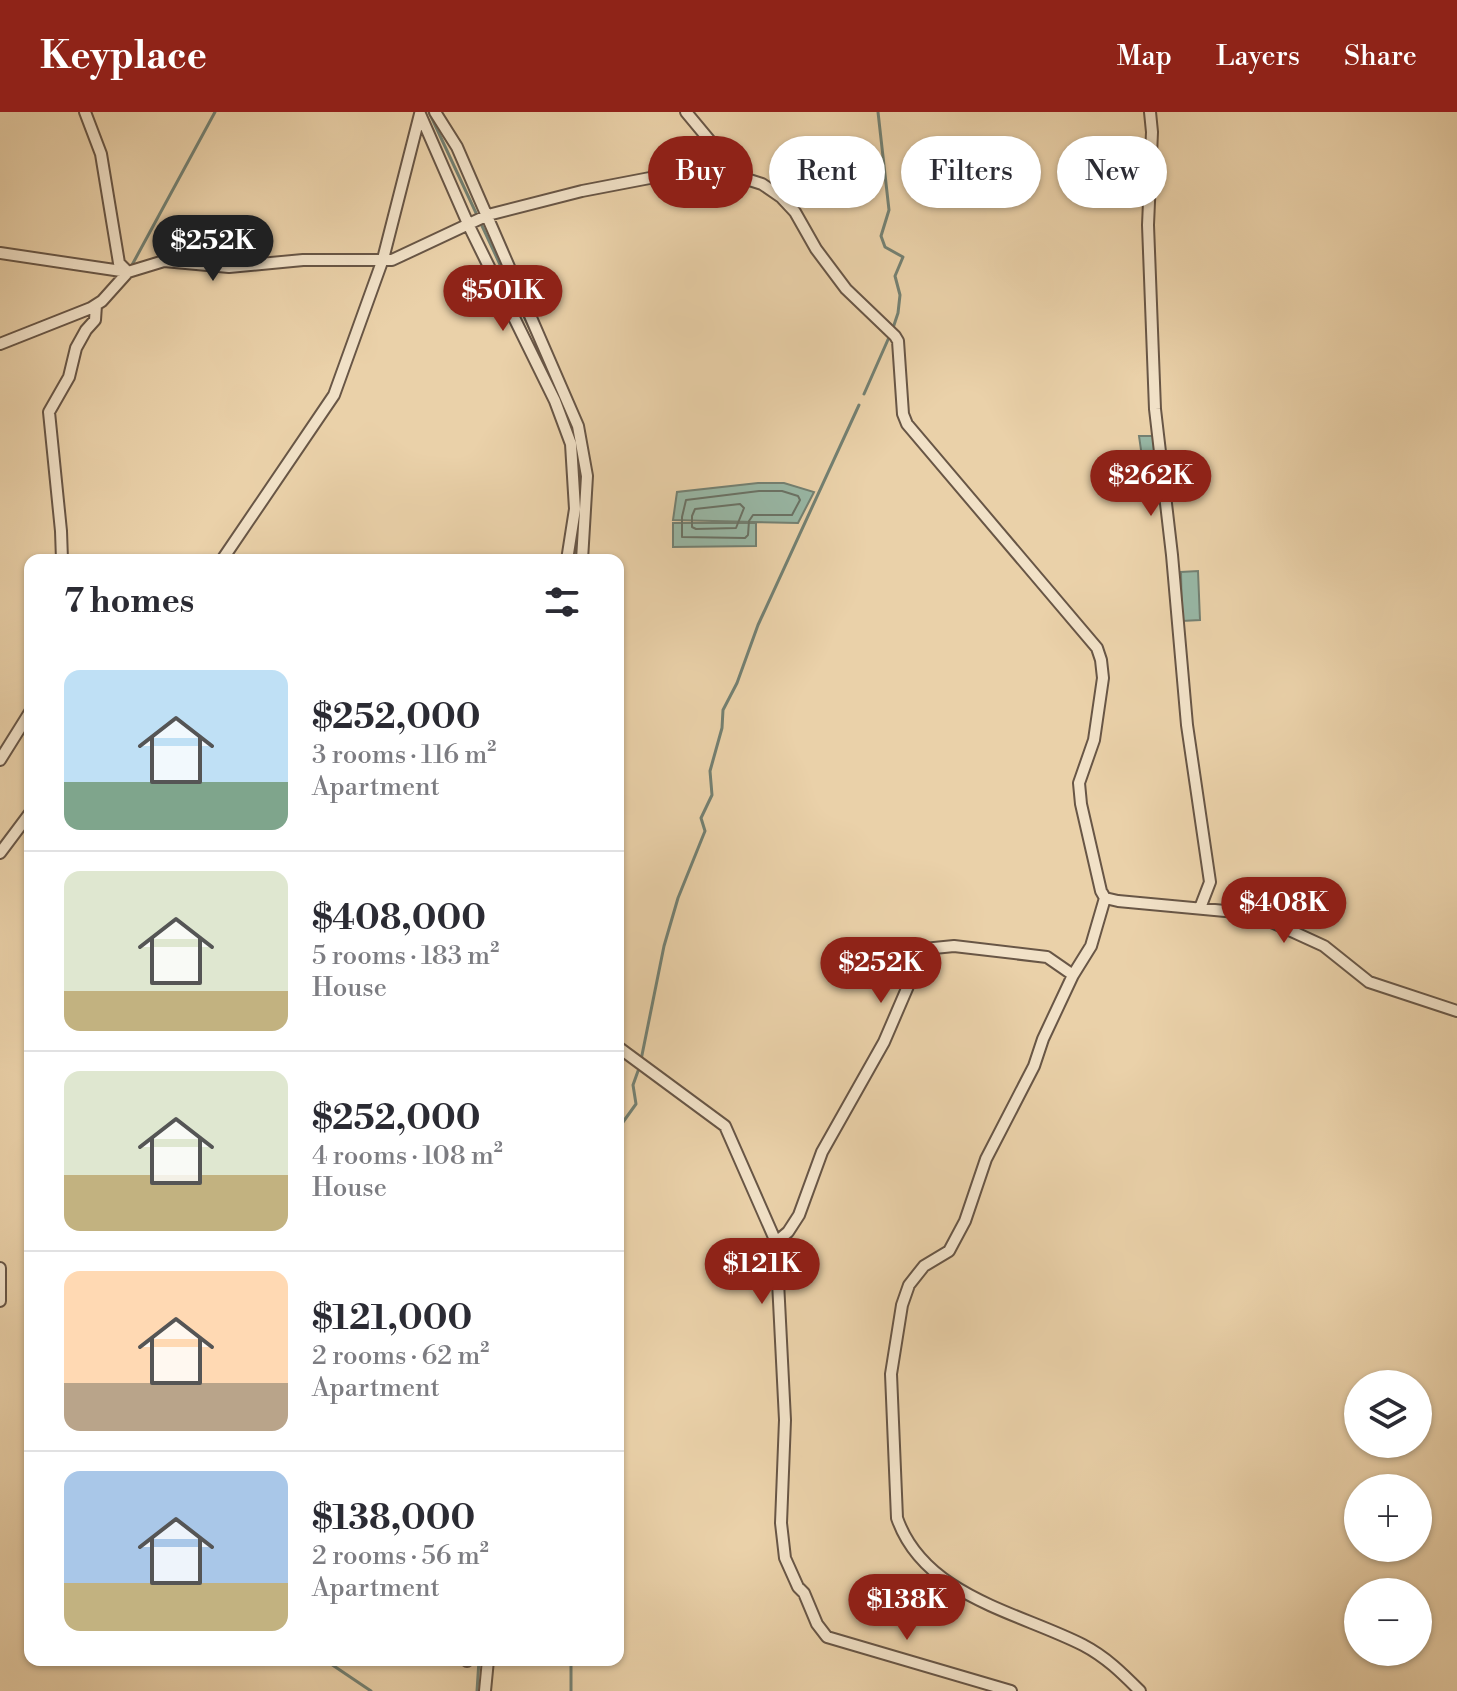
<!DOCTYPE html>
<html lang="en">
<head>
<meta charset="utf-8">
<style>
  body { margin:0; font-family:"Libre Bodoni",serif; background:#f2f2f3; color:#2b2b33; height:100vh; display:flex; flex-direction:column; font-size:30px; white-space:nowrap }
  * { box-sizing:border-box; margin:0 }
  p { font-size:26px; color:#7c7c81 }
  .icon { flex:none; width:44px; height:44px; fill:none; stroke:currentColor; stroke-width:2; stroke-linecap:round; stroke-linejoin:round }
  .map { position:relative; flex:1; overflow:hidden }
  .details { position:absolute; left:24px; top:442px; width:600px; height:1112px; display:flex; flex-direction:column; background:#fff; border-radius:16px; box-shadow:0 2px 6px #0004 }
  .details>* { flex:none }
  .top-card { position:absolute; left:648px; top:24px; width:688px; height:72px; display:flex; gap:16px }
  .fabs { position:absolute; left:1344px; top:1258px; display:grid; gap:16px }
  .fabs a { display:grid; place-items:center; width:88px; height:88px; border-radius:50%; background:#fff; box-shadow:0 2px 6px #0004; font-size:40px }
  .price { position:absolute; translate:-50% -68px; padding:0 18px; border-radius:28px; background:#8f2418; color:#fff; font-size:26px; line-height:52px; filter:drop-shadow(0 2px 4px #0008) }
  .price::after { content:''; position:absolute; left:50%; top:48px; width:24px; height:18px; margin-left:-12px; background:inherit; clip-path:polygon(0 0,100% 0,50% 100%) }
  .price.selected { background:#222; color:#fff }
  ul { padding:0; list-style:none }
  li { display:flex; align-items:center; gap:24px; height:200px; padding:0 40px }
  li+li { border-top:2px solid #e1e1e2 }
  li span { display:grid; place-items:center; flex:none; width:224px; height:160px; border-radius:16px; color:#555 }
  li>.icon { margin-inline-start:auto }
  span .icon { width:96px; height:96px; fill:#fffc; stroke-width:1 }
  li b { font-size:34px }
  h2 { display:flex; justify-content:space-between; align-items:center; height:96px; padding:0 40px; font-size:34px }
  .tag { padding:0 28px; border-radius:36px; background:#fff; box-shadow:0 2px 6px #0004; font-size:28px; line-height:72px }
  .tag.selected { background:#8f2418; color:#fff }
  header { display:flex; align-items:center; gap:48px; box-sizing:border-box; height:112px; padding:0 40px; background:#8f2418; color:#fff }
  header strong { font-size:38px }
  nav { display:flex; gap:44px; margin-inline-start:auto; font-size:28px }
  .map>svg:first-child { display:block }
</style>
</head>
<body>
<header>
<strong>Keyplace</strong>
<nav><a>Map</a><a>Layers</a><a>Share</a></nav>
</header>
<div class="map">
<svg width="1457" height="1579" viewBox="0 0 1457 1579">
  <rect width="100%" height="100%" fill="#ead1a9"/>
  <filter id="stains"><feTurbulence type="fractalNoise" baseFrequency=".0025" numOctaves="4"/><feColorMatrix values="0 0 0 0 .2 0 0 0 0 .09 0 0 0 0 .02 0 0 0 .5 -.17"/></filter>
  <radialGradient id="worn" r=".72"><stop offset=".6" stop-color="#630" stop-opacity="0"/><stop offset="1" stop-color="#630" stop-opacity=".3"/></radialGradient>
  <path fill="#98b7a5" stroke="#738072" stroke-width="2" d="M1139 324H1153L1157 359H1144Z
    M758 371H784L814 380 798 411 673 408 677 380Z
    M673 411H756V434L673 435Z
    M1198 459 1200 508 1182 509 1181 460Z
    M1283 774 1307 779 1311 788 1302 807 1297 810 1277 802 1275 795Z"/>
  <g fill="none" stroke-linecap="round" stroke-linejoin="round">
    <path stroke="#6a7265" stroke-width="2" d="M759 379H782L798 384 800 388 792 403H753L749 409 748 423 745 426 682 425V405L686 388Z
      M740 392 744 396 736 416 696 417 692 415V404L695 397Z"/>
    <path stroke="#738072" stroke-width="3" d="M429 0 537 232
      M878 0 889 98 881 124 885 135 903 145 895 164 900 183 898 201 893 216
      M132 153 215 0
      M864 282 890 223
      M574 448 581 391
      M641 948 664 834 678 786 705 719 701 706 712 683 710 659 722 616 723 598 737 571 758 513 859 293
      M618 1017 636 992 633 973 638 959
      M325 1548 371 1579
      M571 1548V1579
      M477 1579 479 1548"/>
    <g stroke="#685646" stroke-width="14">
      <path id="minor" d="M85 0 101 42 119 151 128 160 164 149 229 155 303 148H392L488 103 582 79 655 65 710 62 740 65 762 72 781 85 795 100 816 137 846 177 895 224 898 229 903 302 907 312 1097 536 1101 548 1103 566 1094 628 1079 671 1081 692 1101 779 1105 786 1091 834 1073 863 1043 927 1034 954 986 1047 965 1109 949 1139 924 1154 909 1173 902 1193 891 1262 897 1406C924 1484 1018 1500 1083 1533 1106 1545 1122 1561 1140 1579
        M435 0 457 35 578 314 587 364 582 448
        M686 0 740 65
        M1150 0 1152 20 1148 113 1155 297 1172 443 1187 613 1210 770 1200 796
        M420 2 469 114 555 289 571 332 575 397 567 448
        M0 141 128 160
        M0 232 91 196 102 189 128 160
        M62 448 61 419 49 300 69 265 76 236 86 218 95 208 96 193
        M222 448 334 283 383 147 420 2
        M0 648 30 600
        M0 741 30 701
        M1105 786 1118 789 1236 800 1265 807 1324 834 1369 870 1457 899
        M618 935 725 1014 776 1130 785 1308 781 1411 785 1446 798 1475 804 1481 817 1512 827 1525 1011 1579
        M776 1130 788 1120 799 1103 822 1040 884 930 924 837 954 834 1047 845 1073 863
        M0 1156V1189
        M467 1549V1548
        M485 1579 488 1548"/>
    </g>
    <use href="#minor" stroke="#f1e1c7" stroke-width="10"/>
  </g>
  <rect width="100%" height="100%" filter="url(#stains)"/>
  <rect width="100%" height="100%" fill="url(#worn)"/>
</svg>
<div class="fabs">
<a><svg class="icon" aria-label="layers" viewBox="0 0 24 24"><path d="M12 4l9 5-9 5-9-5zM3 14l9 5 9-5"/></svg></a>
<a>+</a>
<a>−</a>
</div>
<b class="price selected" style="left:213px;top:171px">$252K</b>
<b class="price" style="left:503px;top:221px">$501K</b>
<b class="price" style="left:1151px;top:406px">$262K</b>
<b class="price" style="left:1284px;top:833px">$408K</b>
<b class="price" style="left:881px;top:893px">$252K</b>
<b class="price" style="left:762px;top:1194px">$121K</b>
<b class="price" style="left:907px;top:1530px">$138K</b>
<div class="top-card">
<a class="tag selected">Buy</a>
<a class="tag">Rent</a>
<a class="tag">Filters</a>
<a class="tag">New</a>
</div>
<section class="details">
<h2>7 homes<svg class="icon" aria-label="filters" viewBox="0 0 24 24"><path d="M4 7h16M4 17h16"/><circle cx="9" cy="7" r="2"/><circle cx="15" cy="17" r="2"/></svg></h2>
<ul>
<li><span style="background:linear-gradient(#bfe0f5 70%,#7fa58c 0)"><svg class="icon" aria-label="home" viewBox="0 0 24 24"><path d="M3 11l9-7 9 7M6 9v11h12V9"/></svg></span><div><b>$252,000</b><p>3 rooms · 116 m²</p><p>Apartment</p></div></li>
<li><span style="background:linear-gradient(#dfe7d0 75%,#c2b280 0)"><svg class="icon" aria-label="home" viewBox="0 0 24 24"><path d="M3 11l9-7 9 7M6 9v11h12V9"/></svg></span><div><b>$408,000</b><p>5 rooms · 183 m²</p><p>House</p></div></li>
<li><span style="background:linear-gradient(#dfe7d0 65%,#c2b280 0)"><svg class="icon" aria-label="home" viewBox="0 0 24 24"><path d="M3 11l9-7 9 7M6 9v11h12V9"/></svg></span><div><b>$252,000</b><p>4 rooms · 108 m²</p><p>House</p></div></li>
<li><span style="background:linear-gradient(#ffd9b3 70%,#b9a48a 0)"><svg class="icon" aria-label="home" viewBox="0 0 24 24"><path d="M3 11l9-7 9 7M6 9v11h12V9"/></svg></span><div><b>$121,000</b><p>2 rooms · 62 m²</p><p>Apartment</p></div></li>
<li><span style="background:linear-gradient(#a9c7e8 70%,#c2b280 0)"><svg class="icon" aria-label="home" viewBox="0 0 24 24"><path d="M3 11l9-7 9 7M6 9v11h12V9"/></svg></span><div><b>$138,000</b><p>2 rooms · 56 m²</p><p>Apartment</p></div></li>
</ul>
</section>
</div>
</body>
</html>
